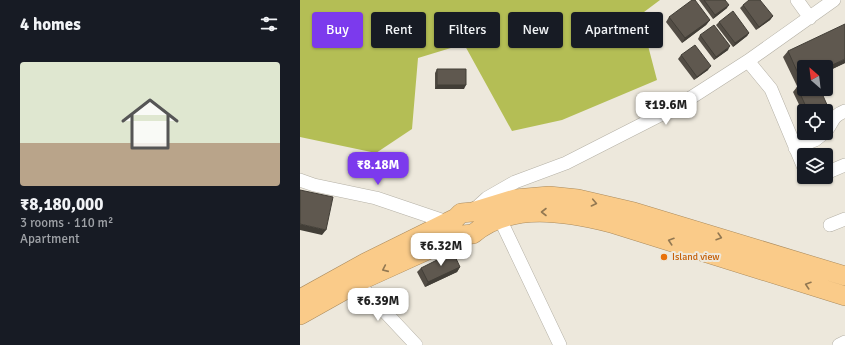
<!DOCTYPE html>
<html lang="en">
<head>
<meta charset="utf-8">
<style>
  body { margin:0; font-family:Signika,sans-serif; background:#242831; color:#f1f3f6; height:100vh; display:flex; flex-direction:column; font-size:15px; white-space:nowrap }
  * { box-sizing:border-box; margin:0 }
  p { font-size:13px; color:#9ea1a6 }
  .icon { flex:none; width:22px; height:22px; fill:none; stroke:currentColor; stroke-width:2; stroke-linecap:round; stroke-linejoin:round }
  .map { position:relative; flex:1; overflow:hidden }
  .details { display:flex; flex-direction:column; background:#171b24; width:300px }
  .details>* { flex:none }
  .banner { position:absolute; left:12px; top:12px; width:380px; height:36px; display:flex; gap:8px }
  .needle { width:26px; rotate:332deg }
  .tools { position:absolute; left:497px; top:60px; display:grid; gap:8px }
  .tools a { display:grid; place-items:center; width:36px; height:36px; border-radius:4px; background:#171b24; box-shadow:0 1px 3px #0004; font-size:20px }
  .price { position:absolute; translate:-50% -34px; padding:0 9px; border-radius:8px; background:#fff; color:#222; font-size:13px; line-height:26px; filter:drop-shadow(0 1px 2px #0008) }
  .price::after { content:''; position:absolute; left:50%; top:24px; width:12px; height:9px; margin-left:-6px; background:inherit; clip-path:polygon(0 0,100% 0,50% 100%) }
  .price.current { background:#7c3aed; color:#fff }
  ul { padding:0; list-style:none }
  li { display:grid; align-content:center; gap:8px; height:212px; padding:0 20px }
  li span { display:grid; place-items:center; height:124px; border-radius:4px; color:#555 }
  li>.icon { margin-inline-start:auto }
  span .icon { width:72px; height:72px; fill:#fffc; stroke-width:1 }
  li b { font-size:17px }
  h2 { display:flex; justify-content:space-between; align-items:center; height:48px; padding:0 20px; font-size:17px }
  .chip { padding:0 14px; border-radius:4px; background:#171b24; box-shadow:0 1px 3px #0004; font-size:14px; line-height:36px }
  .chip.current { background:#7c3aed; color:#fff }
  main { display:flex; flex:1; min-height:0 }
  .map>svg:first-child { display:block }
</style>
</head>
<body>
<main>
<section class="details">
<h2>4 homes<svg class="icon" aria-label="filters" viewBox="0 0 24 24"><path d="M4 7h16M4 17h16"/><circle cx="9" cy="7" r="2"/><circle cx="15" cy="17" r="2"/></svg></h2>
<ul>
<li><span style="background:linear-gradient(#dfe7d0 65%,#b9a48a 0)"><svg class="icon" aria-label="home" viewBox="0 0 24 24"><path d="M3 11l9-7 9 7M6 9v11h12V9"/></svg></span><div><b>₹8,180,000</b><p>3 rooms · 110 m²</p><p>Apartment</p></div></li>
</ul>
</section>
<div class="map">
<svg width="545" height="345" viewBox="0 0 545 345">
  <rect width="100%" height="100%" fill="#ede8dc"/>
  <path fill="#b4be55" d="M0 0H360L340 15 357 80 262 120 212 131 164 44 118 58 112 129 76 153 0 137Z"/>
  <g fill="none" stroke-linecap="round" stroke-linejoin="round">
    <g stroke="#b5b1a6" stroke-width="14">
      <path id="minor" d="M497 0 510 18
        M448 61 471 89 504 168
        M526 131C534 121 531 117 545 111
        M495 148 515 140 524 133
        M526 173 545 165
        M0 180 14 185 76 198 147 222
        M176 208 187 198 215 182 266 163 378 106 448 61 534 0
        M200 219 260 345
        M530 225 545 219
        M57 282 116 345
        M539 345 545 342"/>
    </g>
    <g stroke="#aa8b5e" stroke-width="20">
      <path id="highway" d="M0 299 65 263 156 218 161 213 172 212 215 199 249 196 278 199 334 212 545 276
        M0 315 66 278 154 238 162 235 173 234C211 202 266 212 311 223L545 296"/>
    </g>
    <use href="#minor" stroke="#fff" stroke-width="13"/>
    <use href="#highway" stroke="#facb89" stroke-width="19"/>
  </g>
  <path fill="#524c44" d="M399 0H425L427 8 413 19Z
    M443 5 473 16 470 20 456 30 440 8Z
    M369 17 410 20 406 25 382 43 366 22Z
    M419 22 449 33 447 36 433 47 416 25Z
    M400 35 428 50 414 60 398 39Z
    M488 51 545 63 526 72V67H504V83L497 86 483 57Z
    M381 55 408 70 394 80 378 59Z
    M137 69 164 89H135V73Z
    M497 87 532 116 529 120 526 122V111H504V115L493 92Z
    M160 267 157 272 125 287 117 272 121 268Z"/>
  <path fill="#423e37" d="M429 5 427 8 413 19 415 15Z
    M473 16 470 20 456 30 459 27Z
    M410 20 406 25 382 43 385 38Z
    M449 33 447 36 433 47 435 43Z
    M430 46 428 50 414 60 416 57Z
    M545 59V63L526 72V68Z
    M411 66 408 70 394 80 397 77Z
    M504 78V83L497 86 501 80Z
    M137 85H166L164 89H135Z
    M532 116 529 120 526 122V118Z
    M0 224 26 230 22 235 0 230Z
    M160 267 157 272 125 287 128 282Z"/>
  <path fill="#5f584f" stroke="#423e37" d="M392 0H395L410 20 385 38 369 17Z
    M404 0H425L429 5 415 15Z
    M449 0H460L473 16 459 27 443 5Z
    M433 11 449 33 435 43 419 22Z
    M545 24V59L526 68V67H504V78L501 80 488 51Z
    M414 25 430 46 416 57 400 35Z
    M395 45 411 66 397 77 381 55Z
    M137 69H166V85H137Z
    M504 83V89H520L532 116 526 118V111H508L497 87Z
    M0 190 33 197 26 230 0 224Z
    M153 252 160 267 128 282 121 268Z"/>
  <defs><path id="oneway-chevron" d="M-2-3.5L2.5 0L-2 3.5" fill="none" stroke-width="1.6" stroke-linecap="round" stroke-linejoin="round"/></defs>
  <g stroke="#927852">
    <use href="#oneway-chevron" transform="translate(294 203) rotate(12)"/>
    <use href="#oneway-chevron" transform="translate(244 212) rotate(180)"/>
    <use href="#oneway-chevron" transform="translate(419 237) rotate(17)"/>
    <use href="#oneway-chevron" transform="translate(371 241) rotate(-162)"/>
    <use href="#oneway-chevron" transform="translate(85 269) rotate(156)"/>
    <use href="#oneway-chevron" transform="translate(508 285) rotate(-162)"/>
  </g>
  <circle fill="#e8710a" stroke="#ede8dc" stroke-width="1.5" cx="364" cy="257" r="4"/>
  <g text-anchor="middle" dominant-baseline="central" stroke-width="4" stroke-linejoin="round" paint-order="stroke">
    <g font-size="10" fill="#c56008" stroke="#ede8dc" text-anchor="start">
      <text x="372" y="257">Island view</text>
    </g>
  </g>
</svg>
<div class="tools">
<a><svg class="needle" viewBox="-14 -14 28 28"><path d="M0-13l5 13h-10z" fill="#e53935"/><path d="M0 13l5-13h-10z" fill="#9ea1a6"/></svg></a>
<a><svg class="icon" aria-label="locate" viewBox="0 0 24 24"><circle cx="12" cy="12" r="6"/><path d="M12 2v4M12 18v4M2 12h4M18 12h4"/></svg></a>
<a><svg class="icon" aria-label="layers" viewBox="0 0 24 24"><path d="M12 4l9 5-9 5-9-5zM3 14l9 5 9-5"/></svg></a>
</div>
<b class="price" style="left:366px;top:126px">₹19.6M</b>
<b class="price current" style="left:78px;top:186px">₹8.18M</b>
<b class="price" style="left:141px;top:267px">₹6.32M</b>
<b class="price" style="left:78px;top:322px">₹6.39M</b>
<div class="banner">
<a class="chip current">Buy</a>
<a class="chip">Rent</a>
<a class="chip">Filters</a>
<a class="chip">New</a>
<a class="chip">Apartment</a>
</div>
</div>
</main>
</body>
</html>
